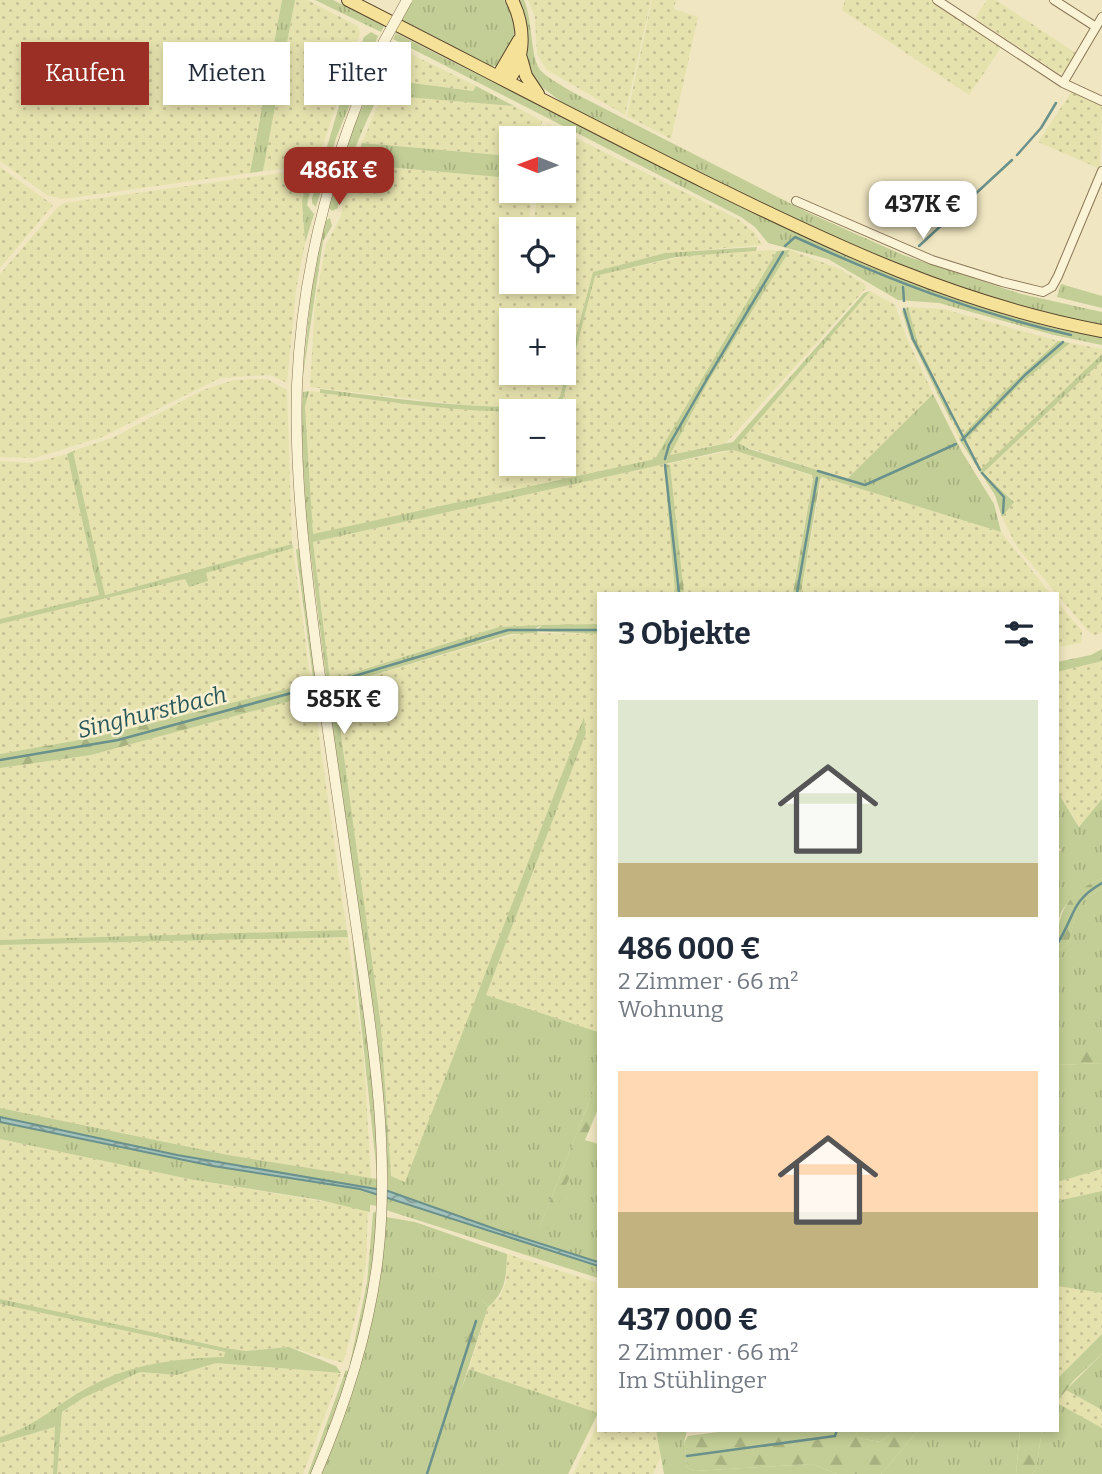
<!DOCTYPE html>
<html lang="de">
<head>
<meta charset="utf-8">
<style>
  body { margin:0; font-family:Bitter,serif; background:#f2f2f3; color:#1f2937; height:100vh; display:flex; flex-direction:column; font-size:26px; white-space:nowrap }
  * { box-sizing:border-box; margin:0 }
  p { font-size:23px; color:#747a83 }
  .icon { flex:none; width:38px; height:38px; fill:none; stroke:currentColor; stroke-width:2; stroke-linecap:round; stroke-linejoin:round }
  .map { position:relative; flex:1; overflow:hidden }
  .panel { position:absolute; left:597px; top:592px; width:462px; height:840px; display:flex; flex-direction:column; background:#fff; border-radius:0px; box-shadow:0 4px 10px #0003 }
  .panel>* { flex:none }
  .hud { position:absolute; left:21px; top:42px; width:471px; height:63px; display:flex; gap:14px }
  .needle { width:46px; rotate:271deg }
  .tools { position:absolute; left:499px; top:126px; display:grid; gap:14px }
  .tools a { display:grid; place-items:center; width:77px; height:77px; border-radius:0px; background:#fff; box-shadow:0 4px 10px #0003; font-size:35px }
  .price { position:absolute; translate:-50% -60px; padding:0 16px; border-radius:14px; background:#fff; color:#222; font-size:23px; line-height:46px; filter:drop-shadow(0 2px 4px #0008) }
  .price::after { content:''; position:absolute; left:50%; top:42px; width:21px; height:16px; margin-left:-10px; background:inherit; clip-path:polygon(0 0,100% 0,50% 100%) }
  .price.active { background:#9c2f25; color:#fff }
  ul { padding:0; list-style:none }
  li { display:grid; align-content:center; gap:14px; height:371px; padding:0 21px }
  li span { display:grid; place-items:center; height:217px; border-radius:0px; color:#555 }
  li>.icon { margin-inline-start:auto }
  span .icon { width:126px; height:126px; fill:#fffc; stroke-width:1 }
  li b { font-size:30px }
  h2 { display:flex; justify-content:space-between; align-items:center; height:84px; padding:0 21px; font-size:30px }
  .pill { padding:0 24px; border-radius:0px; background:#fff; box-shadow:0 4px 10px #0003; font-size:24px; line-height:63px }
  .pill.active { background:#9c2f25; color:#fff }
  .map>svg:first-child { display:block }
</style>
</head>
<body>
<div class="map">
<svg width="1102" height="1474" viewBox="0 0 1102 1474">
  <defs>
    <pattern id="farmland-dots" width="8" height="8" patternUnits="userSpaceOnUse" patternTransform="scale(1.75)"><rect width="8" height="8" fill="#e6e2ae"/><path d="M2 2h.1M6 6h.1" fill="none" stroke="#c6c295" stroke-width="1.8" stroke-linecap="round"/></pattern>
    <pattern id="grass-tufts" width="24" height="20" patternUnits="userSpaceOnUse" patternTransform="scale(1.75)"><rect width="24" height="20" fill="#c2ce95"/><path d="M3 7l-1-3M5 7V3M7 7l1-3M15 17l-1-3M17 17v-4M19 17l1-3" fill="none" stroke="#a7b180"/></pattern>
    <pattern id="forest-firs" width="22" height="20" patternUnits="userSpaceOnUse" patternTransform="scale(1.75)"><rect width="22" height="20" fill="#c2ce95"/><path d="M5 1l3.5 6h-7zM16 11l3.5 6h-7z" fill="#a7b180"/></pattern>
    <pattern id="water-waves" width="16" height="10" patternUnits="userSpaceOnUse" patternTransform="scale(1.75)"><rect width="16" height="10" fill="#a4c2bc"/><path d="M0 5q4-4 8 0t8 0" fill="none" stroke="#879e98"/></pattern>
  </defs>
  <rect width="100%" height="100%" fill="#f0e6c1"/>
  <path fill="url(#farmland-dots)" fill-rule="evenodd" d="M0 0H282L250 173 63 199 47 195 0 161Z
    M295 0H307L358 26 360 34 316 166 263 171Z
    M528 0H651L625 115 547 70 537 54 535 17Z
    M652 0H676L674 9 698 17 671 139 627 116Z
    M845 0H931L1001 48 969 95 842 10Z
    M987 0H996L1077 54 1067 72 1058 73 975 18Z
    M407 54H411L476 86 473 91 390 80Z
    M1072 91 1102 105 1100 169 1038 142Z
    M382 95 514 106 542 121 540 138H511V156L362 143Z
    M548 124 738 219 755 233 762 245 665 253 593 272 560 396 549 404 522 407 472 406 310 387 315 302 326 245 341 216 345 187 354 164 511 178V191H532L528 229H511V282H564V229H533L538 191H564V138H546ZM511 320H564V373H511Z
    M0 167 53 205 0 268Z
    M302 170 310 171 302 201 305 243 296 290 287 383 270 375 220 378 102 437 35 458 0 457V274L57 208 64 203Z
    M770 250 777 251 656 459 313 535 305 407 309 391 463 409 511 411V464H564V411H535L551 408 563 399 594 276 680 257Z
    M790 250 840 269 865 284 866 288 726 443 670 455 708 382Z
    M870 291 895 305 906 336 933 394 847 479 740 445V438Z
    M908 307 943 309 1058 341 959 439 951 421 954 417 918 343Z
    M1070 343 1102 349V354L981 470 965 441 1017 386Z
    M1102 361V632L1095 635 1090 633 1017 547 1002 517 1014 501 983 473Z
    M254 379H267L287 390 292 544 104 595 73 451 114 437 203 390 234 380Z
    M733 450 813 476 793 593H684L668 464Z
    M67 454 99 596 0 619V461L32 463Z
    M664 464 675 593H598V624L499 627 330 680 313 542Z
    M822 477 1001 532 1050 593H801Z
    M293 548 311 683 96 737 0 754V624L185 579 189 587 205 573Z
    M1057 602 1082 631 1081 643 1057 647Z
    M521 633 598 634V1032L486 995 586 733 584 718 406 1182 391 1176 381 1026 336 699 362 695 366 688V677Z
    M1102 661V799L1080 827 1057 791V672Z
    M309 696 314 701 347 932 0 940V768L91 755Z
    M348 937 364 1059 371 1179 228 1155 0 1108V945Z
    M0 1139 189 1179 368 1209 366 1264 360 1300 343 1363 289 1347 246 1351 225 1348 0 1299Z
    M1102 1169V1191L1057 1201V1182Z
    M507 1254 598 1283V1413L469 1369 488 1307 500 1297 506 1281Z
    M1057 1286 1102 1293V1334L1057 1379Z
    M0 1304 225 1352V1357L170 1361 109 1377 72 1398 31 1427 0 1437Z
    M216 1363 341 1373 303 1474H57L62 1413 83 1398 140 1372 177 1375Z
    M1066 1390 1102 1410V1428L1057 1403Z
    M598 1424V1430H656L661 1456 653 1474H573Z
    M56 1427 53 1474H0V1443Z"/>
  <path fill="url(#grass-tufts)" d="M282 0H295L263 171 250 173Z
    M315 0H333L384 26 381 32Z
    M412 0H504C521 29 516 39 500 66H487L401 23Z
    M516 0H524C533 20 530 59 541 71 550 80 563 86 574 93L809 213 903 255 1021 294 1102 312V326L986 299 820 234 568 107 534 81 527 65Z
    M371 32 378 36 336 138 316 207 312 203V198L344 89 364 37Z
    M396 33C476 75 559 113 641 154 790 230 936 306 1102 335V345L1054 335 939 303 898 300 828 259 768 243 755 227 741 217 393 39Z
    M392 42 400 48 399 57C373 105 348 154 338 208L332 211 328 207 353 128Z
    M390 80 473 91 476 86 514 106 382 95Z
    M362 143 511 156V178L354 164Z
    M310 171 313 179 307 205 314 214 305 243 302 201Z
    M330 218 332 226 323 241 302 382 311 294 325 221Z
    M757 247 756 251 676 257 595 276 563 399C541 428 361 397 320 393V389C356 393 543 422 560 396L593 272 665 253Z
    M790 250 708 382 670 455 733 442 864 293 870 291 739 443 749 449 847 479 933 394 962 452 994 504 1001 532 822 477 820 480 813 479 812 475 733 450 723 451 313 542 330 680 499 627 542 625 536 628 538 633 511 634 366 677 327 685 306 517 301 419 303 392 309 391 305 407 313 534 655 459 777 251Z
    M1061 284 1102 296V308L1057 297Z
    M908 307 918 343 954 418 951 421 910 337 902 311Z
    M1058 341 1070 343 1019 385 965 441 981 469 1102 354V361L983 473 1014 502 1002 517 995 495 959 439 1003 392Z
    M73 451 105 595 292 544 293 548 206 573 208 581 189 587 185 579 0 624V619L99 595 67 454Z
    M300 547 318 691 314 685 296 550Z
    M331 691H335L381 1026 391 1176 405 1182 584 717 586 733 486 995 598 1032V1079L539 1229 585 1140 598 1144V1278L386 1210 388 1185 385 1111 376 1027 328 696Z
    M1057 791 1079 827 1102 799V878C1086 885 1064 901 1059 918L1057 853 1061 850 1057 845Z
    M1102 889V1051L1057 1055V953L1067 945C1079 916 1068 905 1102 889Z
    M347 930 348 937 0 945V940Z
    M352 938 369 1030 379 1173 377 1174Z
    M1102 1063V1169L1057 1182V1065Z
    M0 1108 228 1155 377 1179 378 1189 177 1155 0 1117Z
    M0 1122 213 1166 360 1189 378 1194V1206L370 1205V1212L320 1200 189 1179 0 1139Z
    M1102 1191V1293L1057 1286V1201Z
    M377 1211 375 1265 354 1362 350 1363 367 1283 373 1213Z
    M386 1217 415 1222 507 1254C506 1277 506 1292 488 1307L483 1300 456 1392 462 1387 469 1369 598 1413 568 1474H321C356 1391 381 1307 386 1217Z
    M0 1299 225 1348 246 1351 289 1347 336 1366 341 1373 216 1363 177 1375 140 1372 83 1398 62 1412 57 1474H53L55 1427 0 1443V1437C35 1427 57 1404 89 1387 130 1364 178 1358 224 1357L225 1352 0 1304Z
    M1102 1354V1410L1066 1390Z
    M346 1370 352 1373 313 1474H308Z
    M1057 1403 1102 1428V1474H1032L1036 1470 1042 1430H1057Z
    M656 1430H687L684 1443 688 1468 695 1471 812 1464 837 1474H664Z
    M855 1430H896L880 1442 859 1438Z
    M919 1430H1020L1016 1474H881Z"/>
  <path fill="url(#forest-firs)" d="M664 464 670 465 684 593H675Z
    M816 477 820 480 801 593H793L813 479Z
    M598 624V634L536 631 542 625Z
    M1102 649V661L1057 672V662L1091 655Z
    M311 683 309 696 91 755 0 768V754L96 737Z
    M1102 878V889C1068 905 1079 917 1067 945L1057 953C1057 913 1064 895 1102 878Z
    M1075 1051H1102V1063L1057 1065V1055Z
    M598 1079V1109L549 1226 542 1233 539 1229Z
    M478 1300H483L488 1307 462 1387 456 1392 449 1388Z
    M1102 1334V1354L1074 1380 1057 1402V1379Z
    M733 1430H855L859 1438 880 1442 896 1430H919L881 1474H837L812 1464 695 1471 688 1468 684 1443 688 1436Z
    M1020 1430H1042L1036 1470 1032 1474H1016Z"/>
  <path fill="url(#water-waves)" stroke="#6a918b" stroke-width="2" d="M0 1117 177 1155 388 1191 498 1230 598 1262V1266L360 1189 213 1166 0 1122Z"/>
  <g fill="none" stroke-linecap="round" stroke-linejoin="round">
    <path stroke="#6a918b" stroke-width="2.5" d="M1017 155 1041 128 1056 103
      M785 246 795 237C887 279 971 312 1071 335
      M919 246 1012 160
      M903 287 904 301
      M904 309 913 339 980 470
      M962 440 1025 375 1063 342
      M665 459 669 445 707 379 783 252
      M665 465 679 593
      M818 471 865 485 956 444
      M982 473 1004 497 1003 513
      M797 593 817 478
      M331 683 508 630H598
      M0 760 118 740 310 688
      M1057 944C1075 917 1070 901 1102 883
      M687 1456 835 1436 837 1430
      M427 1474 476 1321"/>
    <g stroke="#8a7758" stroke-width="10">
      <path id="minor" d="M937 0 1063 83 1102 101
        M1054 0 1096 27
        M1063 83 1102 17
        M796 201 932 260 1002 282 1043 292 1052 287 1058 276 1102 171"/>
    </g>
    <g stroke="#8a7758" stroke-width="11">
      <path id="tertiary" d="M316 1474C346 1404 369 1333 378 1257 389 1160 376 1062 362 966 348 865 332 763 318 662 306 571 294 478 297 385 302 266 332 155 381 47"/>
    </g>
    <g stroke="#58452c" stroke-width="14">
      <path id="primary" d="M348 0C468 61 586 123 707 183 837 247 958 304 1102 331
        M521 58 526 76 538 94
        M498 76 519 40
        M508 81C526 57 525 26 512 0"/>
    </g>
    <use href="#minor" stroke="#faf3d5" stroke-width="8"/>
    <use href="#tertiary" stroke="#faf3d5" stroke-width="10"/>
    <use href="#primary" stroke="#f5e197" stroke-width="12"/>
    <g stroke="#8a7758" stroke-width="11" stroke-linecap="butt">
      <path id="tertiary-bridge" d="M381 47 407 0"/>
    </g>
    <use href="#tertiary-bridge" stroke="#faf3d5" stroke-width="10"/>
  </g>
  <g text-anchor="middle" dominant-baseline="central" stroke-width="5" stroke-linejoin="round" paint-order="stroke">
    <g font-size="23" font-style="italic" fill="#2b585a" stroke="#f7f0d1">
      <text transform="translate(152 712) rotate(-14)">Singhurstbach</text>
    </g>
  </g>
</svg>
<div class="tools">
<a><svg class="needle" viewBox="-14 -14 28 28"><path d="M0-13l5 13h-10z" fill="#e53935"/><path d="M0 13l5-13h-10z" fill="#747a83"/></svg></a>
<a><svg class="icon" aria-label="locate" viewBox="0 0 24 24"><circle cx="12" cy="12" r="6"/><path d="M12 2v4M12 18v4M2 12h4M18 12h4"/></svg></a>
<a>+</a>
<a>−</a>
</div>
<b class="price active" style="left:339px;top:207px">486K €</b>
<b class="price" style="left:923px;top:241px">437K €</b>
<b class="price" style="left:344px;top:736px">585K €</b>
<div class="hud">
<a class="pill active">Kaufen</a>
<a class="pill">Mieten</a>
<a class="pill">Filter</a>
</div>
<section class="panel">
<h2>3 Objekte<svg class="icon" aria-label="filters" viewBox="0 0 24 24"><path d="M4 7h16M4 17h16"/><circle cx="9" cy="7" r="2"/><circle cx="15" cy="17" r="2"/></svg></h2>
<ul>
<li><span style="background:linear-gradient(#dfe7d0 75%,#c2b280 0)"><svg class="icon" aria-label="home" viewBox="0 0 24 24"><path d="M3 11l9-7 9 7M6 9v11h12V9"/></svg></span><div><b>486 000 €</b><p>2 Zimmer · 66 m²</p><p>Wohnung</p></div></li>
<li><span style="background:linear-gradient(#ffd9b3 65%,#c2b280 0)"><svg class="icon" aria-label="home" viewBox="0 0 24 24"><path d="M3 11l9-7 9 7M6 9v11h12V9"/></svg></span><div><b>437 000 €</b><p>2 Zimmer · 66 m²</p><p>Im Stühlinger</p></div></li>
</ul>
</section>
</div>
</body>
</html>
